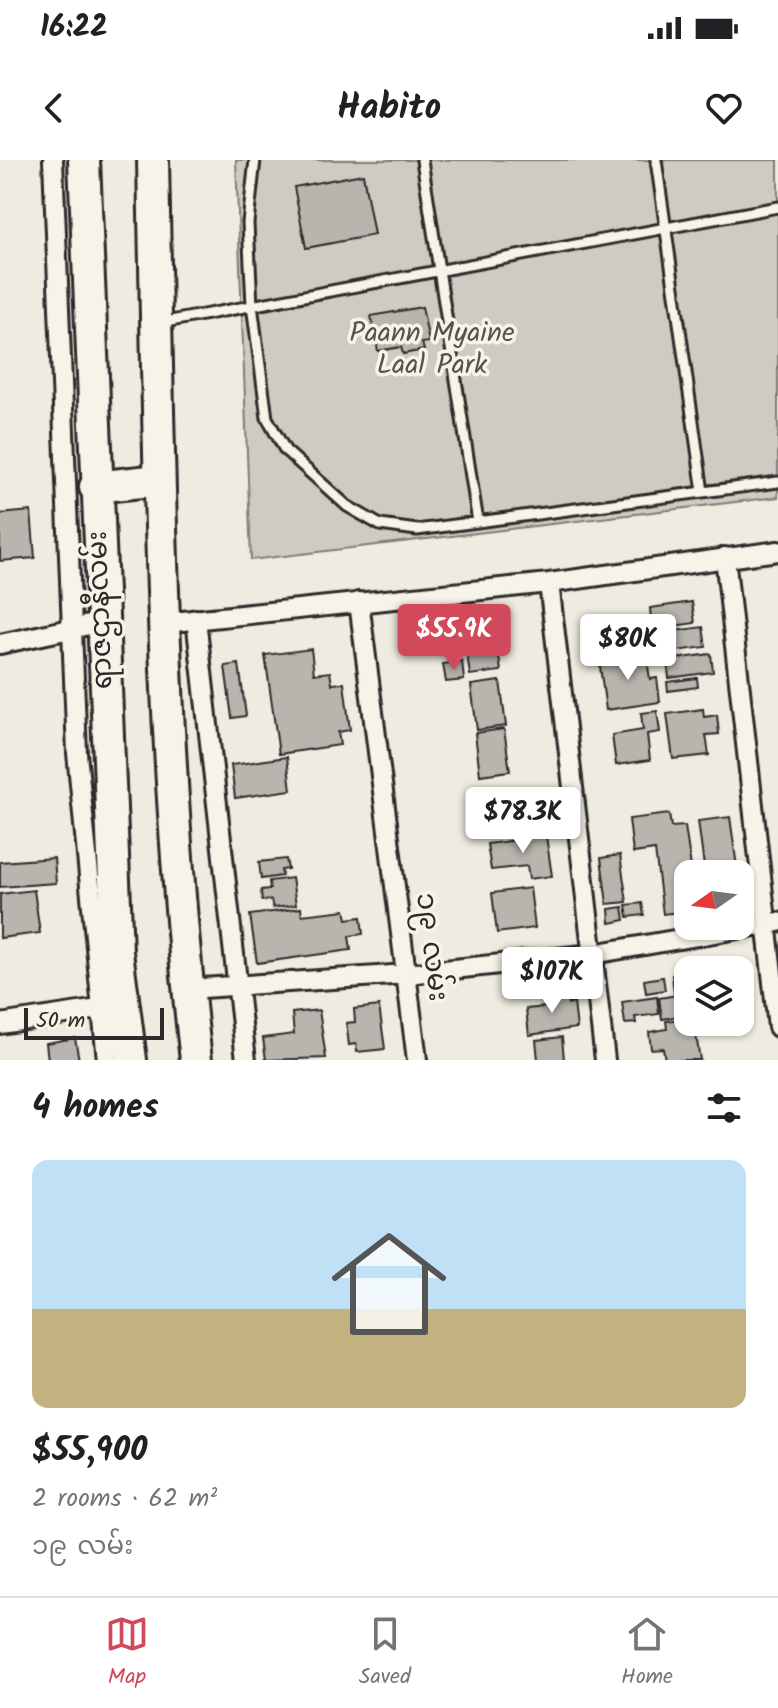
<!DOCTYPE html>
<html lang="en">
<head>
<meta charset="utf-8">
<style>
  body { margin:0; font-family:Kalam,"Noto Sans Myanmar",sans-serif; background:#f6f6f6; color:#202124; height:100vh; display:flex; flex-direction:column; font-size:30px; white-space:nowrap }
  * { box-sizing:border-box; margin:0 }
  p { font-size:26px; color:#757577 }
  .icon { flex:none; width:44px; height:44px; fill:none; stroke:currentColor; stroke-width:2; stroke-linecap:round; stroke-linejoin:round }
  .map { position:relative; height:900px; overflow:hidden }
  .side { display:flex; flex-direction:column; background:#fff; flex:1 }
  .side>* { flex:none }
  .needle { width:52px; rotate:256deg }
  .buttons { position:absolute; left:674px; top:700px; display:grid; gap:16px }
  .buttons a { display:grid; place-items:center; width:80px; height:80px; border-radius:16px; background:#fff; box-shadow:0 2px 6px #0004; font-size:40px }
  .scale { position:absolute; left:24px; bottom:20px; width:140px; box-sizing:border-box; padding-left:8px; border:4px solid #2b2b2b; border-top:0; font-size:22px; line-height:28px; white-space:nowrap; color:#2b2b2b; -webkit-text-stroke:6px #f7f3e8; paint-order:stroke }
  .price { position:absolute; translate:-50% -68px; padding:0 18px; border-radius:8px; background:#fff; color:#222; font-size:26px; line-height:52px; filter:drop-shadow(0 2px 4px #0008) }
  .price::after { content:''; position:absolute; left:50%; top:48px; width:24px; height:18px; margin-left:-12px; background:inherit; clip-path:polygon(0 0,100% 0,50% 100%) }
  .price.active { background:#d1495b; color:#fff }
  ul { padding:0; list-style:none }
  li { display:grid; align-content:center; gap:16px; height:424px; padding:0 32px }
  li+li { border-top:2px solid #e0e0e0 }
  li span { display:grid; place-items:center; height:248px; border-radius:16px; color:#555 }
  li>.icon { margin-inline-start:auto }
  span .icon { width:144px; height:144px; fill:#fffc; stroke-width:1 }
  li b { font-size:34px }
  h2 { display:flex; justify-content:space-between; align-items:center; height:96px; padding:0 32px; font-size:34px }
  .status { display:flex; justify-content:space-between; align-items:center; height:56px; padding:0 40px; background:#fff; direction:ltr }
  .status svg { height:22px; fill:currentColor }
  header { display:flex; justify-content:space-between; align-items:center; height:104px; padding:0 32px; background:#fff; font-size:36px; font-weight:700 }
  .menu { display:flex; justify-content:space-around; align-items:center; height:112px; border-top:2px solid #e0e0e0; background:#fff; font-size:22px; color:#757577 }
  .menu a { display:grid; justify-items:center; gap:4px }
  .menu .active { color:#d1495b }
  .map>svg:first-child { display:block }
</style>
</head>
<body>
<div class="status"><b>16:22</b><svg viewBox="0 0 49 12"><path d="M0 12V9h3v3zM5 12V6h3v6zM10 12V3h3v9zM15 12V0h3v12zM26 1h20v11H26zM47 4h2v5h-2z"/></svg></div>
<header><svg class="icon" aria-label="back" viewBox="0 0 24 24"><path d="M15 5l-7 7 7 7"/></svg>Habito<svg class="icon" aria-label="heart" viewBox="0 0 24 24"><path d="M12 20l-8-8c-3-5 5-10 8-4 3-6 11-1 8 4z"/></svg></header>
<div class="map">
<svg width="778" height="900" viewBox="0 0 778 900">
  <rect width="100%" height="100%" fill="#efebe0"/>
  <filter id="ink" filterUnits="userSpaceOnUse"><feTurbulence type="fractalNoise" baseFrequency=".0125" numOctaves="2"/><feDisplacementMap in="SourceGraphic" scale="16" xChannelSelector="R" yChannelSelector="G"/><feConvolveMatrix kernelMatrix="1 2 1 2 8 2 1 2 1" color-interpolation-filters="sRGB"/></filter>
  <g filter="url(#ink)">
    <path fill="#cfcbc2" stroke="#7d7b76" stroke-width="2" d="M236 0H778V337L251 400Z"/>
    <path fill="#b8b5ae" stroke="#2b2b2b" stroke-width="2" d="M363 14 374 75 306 88 294 27Z
      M422 147 429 182 422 183 424 190 403 194 401 187 378 191 371 156Z
      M31 351 35 398 0 401V354Z
      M692 442 695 463 652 469 650 448Z
      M703 467 706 487 661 493 658 473Z
      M496 474 501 511 470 515 465 479Z
      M311 489 314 514 330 512 332 524 344 523 350 570 338 572 340 585 279 594 265 495Z
      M646 493 650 519 657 518 660 542 606 550 599 499Z
      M711 494 713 512 669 518 667 500Z
      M462 501 464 520 446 522 443 504Z
      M239 504 246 556 232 558 225 506Z
      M697 518 698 527 668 531 667 522Z
      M500 521 506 566 477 570 471 525Z
      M703 549 704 557 717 555 719 574 706 575 709 595 673 599 667 554Z
      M657 551 660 572 647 574 650 600 616 605 612 575 643 570 641 553Z
      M504 569 510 611 480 615 475 573Z
      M287 597 291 630 235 638 231 605Z
      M669 654 671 667 685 666 692 714H688V751L663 754 655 690 633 693 629 659Z
      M730 657 738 714H705L698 661Z
      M538 670 539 677 546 676 552 716 529 719 527 706 491 710 487 684 524 679V672Z
      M620 695 627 742 607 744 601 698Z
      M54 698 56 723 0 727V702Z
      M286 699 288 709 281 710 282 716 261 719 259 702Z
      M292 718 296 745 273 748 271 740 262 741 261 730 270 729 269 721Z
      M530 728 535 768 497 773 492 733Z
      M34 730 40 773 0 778V734Z
      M642 743 644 755 628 757 626 745Z
      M623 747 625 760 610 763 609 749Z
      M301 748 302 755 345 750 347 759 361 757 363 774 349 776 351 790 257 803 250 755Z
      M687 813 688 831 674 833 672 815Z
      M663 817 665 830 646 833 644 820Z
      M567 831 568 844 574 843 577 868 529 875 526 849 547 847 545 833Z
      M677 835 680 856 662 859 659 838Z
      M657 837 659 854 635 857 636 863 625 864 622 842Z
      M379 846 385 889 357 892 356 884 349 885 346 863 355 862 354 849Z
      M319 850 326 898 266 900 263 878 294 874 292 853Z
      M688 858V862H694L700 900H665L663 888 651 889 649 872 667 869 666 861Z
      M562 877 564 900H538L536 880Z
      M75 878 79 900H48L46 883Z"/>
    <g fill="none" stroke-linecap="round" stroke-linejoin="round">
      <g stroke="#2b2b2b" stroke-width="15">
        <path id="service" d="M255 0 248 63 252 145 267 258 285 290 347 346 380 365 417 370 778 322
          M422 0 478 362
          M656 0 703 332
          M160 163 778 47"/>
      </g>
      <g stroke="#2b2b2b" stroke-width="24">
        <path id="minor" d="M53 0 77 593 107 900
          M725 397 778 867
          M549 423 605 900
          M359 442 417 900
          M196 459 246 900
          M163 463 549 423 778 391
          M0 484 103 462
          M188 829 407 814 593 794 778 762
          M0 864 112 847"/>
      </g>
      <g stroke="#2b2b2b" stroke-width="36">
        <path id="primary" d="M84 0 117 792 131 900
          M153 0C159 300 161 601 196 900"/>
      </g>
      <g stroke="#2b2b2b" stroke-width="36">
        <path id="trunk" d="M95 327 159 320"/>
      </g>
      <use href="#service" stroke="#f7f3e8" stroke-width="9"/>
      <use href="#minor" stroke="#f7f3e8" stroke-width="18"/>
      <use href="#primary" stroke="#f7f3e8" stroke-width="30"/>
      <use href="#trunk" stroke="#f7f3e8" stroke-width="30"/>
    </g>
  </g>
  <g text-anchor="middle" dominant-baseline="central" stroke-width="7" stroke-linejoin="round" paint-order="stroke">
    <g font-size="28" fill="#545351" stroke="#f7f3e8">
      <text x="432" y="173">Paann Myaine<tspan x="432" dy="32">Laal Park</tspan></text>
    </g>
    <g font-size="28" fill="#2b2b2b" stroke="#f7f3e8">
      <text transform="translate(101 450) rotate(-92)">ရာဇဌာနီလမ်း</text>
      <text transform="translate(431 787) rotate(83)">၁၉ လမ်း</text>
    </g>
  </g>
</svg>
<div class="buttons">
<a><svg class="needle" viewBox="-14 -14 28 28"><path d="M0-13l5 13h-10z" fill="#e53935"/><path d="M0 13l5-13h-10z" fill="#757577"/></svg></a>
<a><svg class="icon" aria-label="layers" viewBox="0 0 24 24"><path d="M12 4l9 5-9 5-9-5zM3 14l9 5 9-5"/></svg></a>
</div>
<div class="scale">50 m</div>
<b class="price active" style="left:454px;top:512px">$55.9K</b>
<b class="price" style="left:628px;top:522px">$80K</b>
<b class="price" style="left:523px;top:695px">$78.3K</b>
<b class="price" style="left:552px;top:855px">$107K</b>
</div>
<section class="side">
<h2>4 homes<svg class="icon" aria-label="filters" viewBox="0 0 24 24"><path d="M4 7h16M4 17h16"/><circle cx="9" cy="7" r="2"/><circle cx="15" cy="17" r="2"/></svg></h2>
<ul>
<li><span style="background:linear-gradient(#bfe0f5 60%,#c2b280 0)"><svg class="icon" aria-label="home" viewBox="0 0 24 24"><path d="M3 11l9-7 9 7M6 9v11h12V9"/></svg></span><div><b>$55,900</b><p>2 rooms · 62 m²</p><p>၁၉ လမ်း</p></div></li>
</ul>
</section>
<nav class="menu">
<a class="active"><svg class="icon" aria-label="map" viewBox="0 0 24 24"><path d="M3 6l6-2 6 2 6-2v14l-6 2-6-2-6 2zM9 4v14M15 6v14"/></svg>Map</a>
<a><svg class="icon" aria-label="saved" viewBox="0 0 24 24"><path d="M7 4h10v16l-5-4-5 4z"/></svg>Saved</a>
<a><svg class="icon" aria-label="home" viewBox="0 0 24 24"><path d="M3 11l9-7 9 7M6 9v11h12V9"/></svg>Home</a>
</nav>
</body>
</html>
